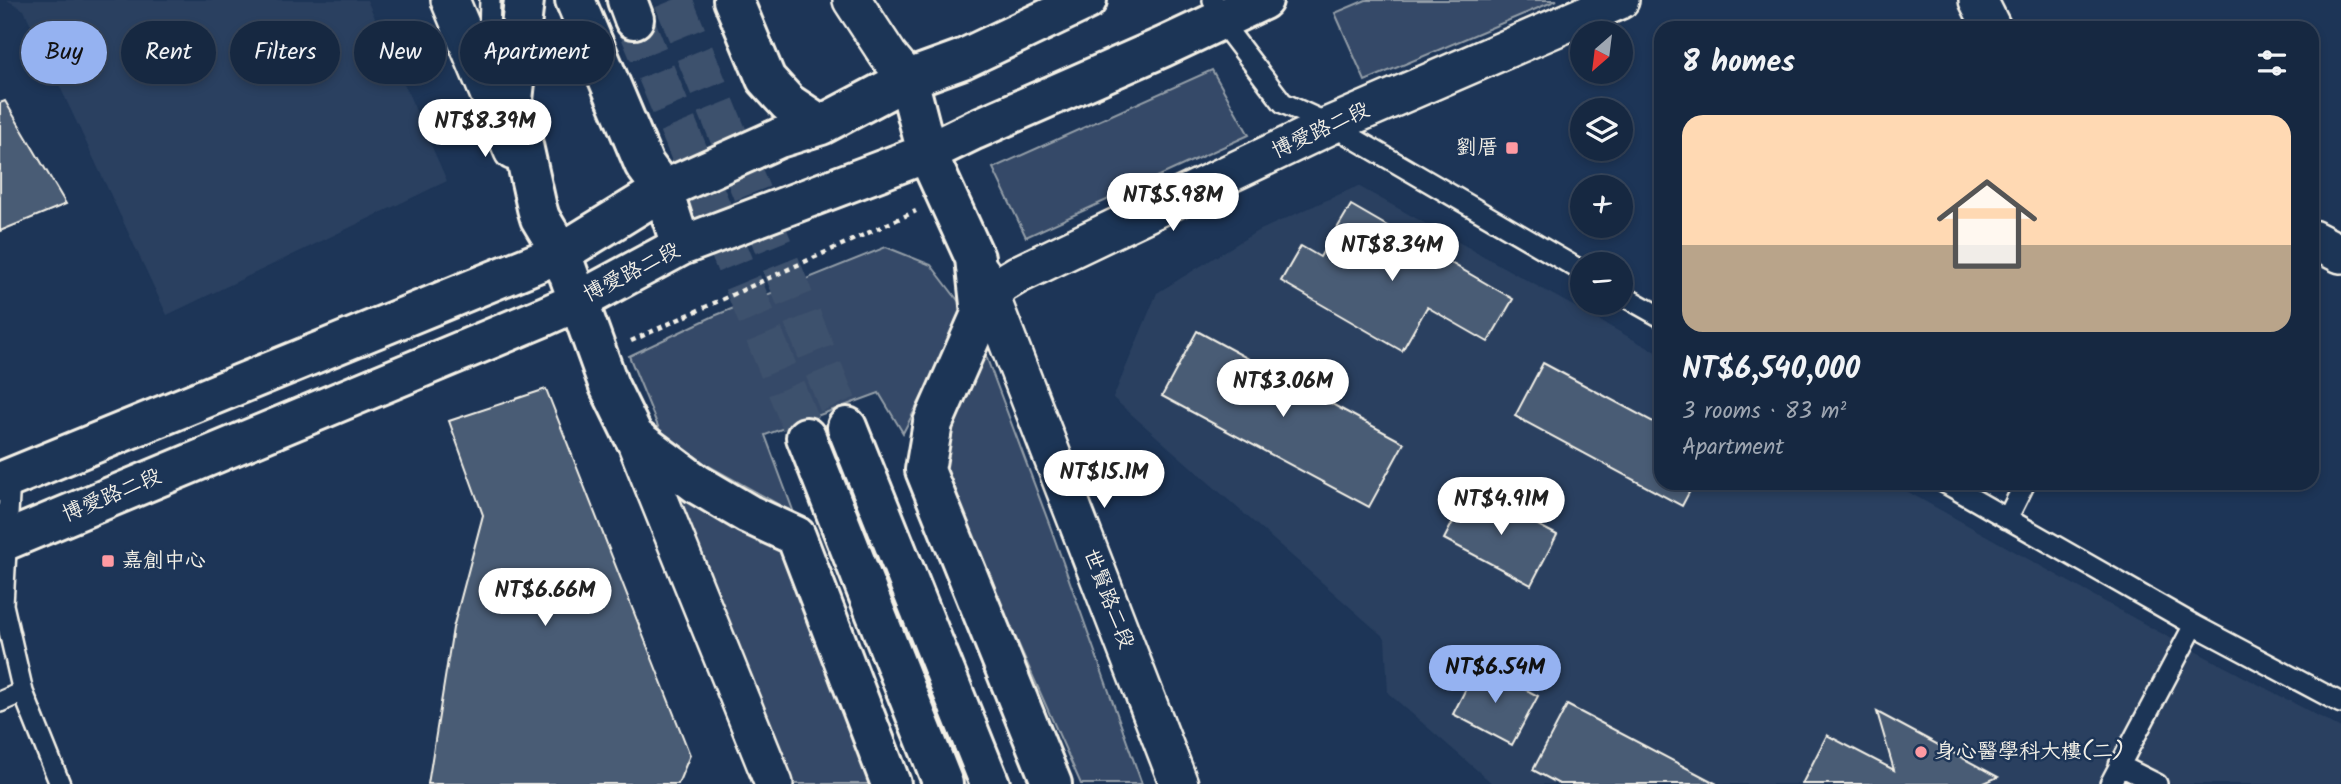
<!DOCTYPE html>
<html lang="en">
<head>
<meta charset="utf-8">
<style>
  body { margin:0; font-family:Kalam,"LXGW WenKai TC",sans-serif; background:#1f3048; color:#f1f3f6; height:100vh; display:flex; flex-direction:column; font-size:26px; white-space:nowrap }
  * { box-sizing:border-box; margin:0 }
  p { font-size:23px; color:#9ea6b1 }
  .icon { flex:none; width:38px; height:38px; fill:none; stroke:currentColor; stroke-width:2; stroke-linecap:round; stroke-linejoin:round }
  .map { position:relative; flex:1; overflow:hidden }
  .sheet { position:absolute; left:1654px; top:21px; width:665px; height:469px; display:flex; flex-direction:column; background:#162841; border-radius:21px; box-shadow:0 4px 10px #0003,0 0 0 2px #35445a }
  .sheet>* { flex:none }
  .hud { position:absolute; left:21px; top:21px; width:665px; height:63px; display:flex; gap:14px }
  .needle { width:46px; rotate:208deg }
  .buttons { position:absolute; left:1570px; top:21px; display:grid; gap:14px }
  .buttons a { display:grid; place-items:center; width:63px; height:63px; border-radius:50%; background:#162841; box-shadow:0 4px 10px #0003,0 0 0 2px #35445a; font-size:35px }
  .price { position:absolute; translate:-50% -60px; padding:0 16px; border-radius:24px; background:#fff; color:#222; font-size:23px; line-height:46px; filter:drop-shadow(0 2px 4px #0008) }
  .price::after { content:''; position:absolute; left:50%; top:42px; width:21px; height:16px; margin-left:-10px; background:inherit; clip-path:polygon(0 0,100% 0,50% 100%) }
  .price.current { background:#95b2f1; color:#111 }
  ul { padding:0; list-style:none }
  li { display:grid; align-content:center; gap:14px; height:371px; padding:0 28px }
  li span { display:grid; place-items:center; height:217px; border-radius:21px; color:#555 }
  li>.icon { margin-inline-start:auto }
  span .icon { width:126px; height:126px; fill:#fffc; stroke-width:1 }
  li b { font-size:30px }
  h2 { display:flex; justify-content:space-between; align-items:center; height:84px; padding:0 28px; font-size:30px }
  .tag { padding:0 24px; border-radius:32px; background:#162841; box-shadow:0 4px 10px #0003,0 0 0 2px #35445a; font-size:24px; line-height:63px }
  .tag.current { background:#95b2f1; color:#111 }
  .map>svg:first-child { display:block }
</style>
</head>
<body>
<div class="map">
<svg width="2341" height="784" viewBox="0 0 2341 784">
  <rect width="100%" height="100%" fill="#1d3557"/>
  <filter id="ink" filterUnits="userSpaceOnUse"><feTurbulence type="fractalNoise" baseFrequency=".0143" numOctaves="2"/><feDisplacementMap in="SourceGraphic" scale="14" xChannelSelector="R" yChannelSelector="G"/><feConvolveMatrix kernelMatrix="1 2 1 2 8 2 1 2 1" color-interpolation-filters="sRGB"/></filter>
  <g filter="url(#ink)">
    <path fill="#2a4060" d="M7 0H367L447 181 167 315 24 10Z
      M1358 186 1661 355V483H1892L2157 631 2341 728V784H1493L1388 693 1385 638 1113 398 1157 293 1256 232Z"/>
    <path fill="#354a67" stroke="#949ea8" stroke-width="2" d="M1366 0H1557L1365 81 1335 13Z
      M1212 70 1249 135 1026 237 993 168Z
      M886 247 931 265 966 311 903 433 879 393 765 435 794 513 664 441 629 356 714 316Z
      M983 348 1050 526 1142 784H1081L939 466Z
      M666 476 785 544 874 784H793Z"/>
    <path fill="#485b74" stroke="#f4f1e8" stroke-width="2" d="M5 101 66 204 0 231V103Z
      M1351 205 1513 299 1488 342 1427 307 1402 351 1281 281 1301 246 1320 257Z
      M1197 331 1404 443 1369 507 1162 396Z
      M1543 363 1661 426V483H1694L1682 506 1515 416Z
      M546 389 690 755 678 784H428L453 628 483 515 449 421Z
      M1470 489 1557 535 1531 585 1444 539Z
      M1478 665 1538 696 1512 745 1453 714Z
      M1567 705 1717 784H1559L1533 770Z
      M1877 712 1998 777 1982 784H1802L1827 735 1894 770Z"/>
    <g fill="none" stroke-linecap="round" stroke-linejoin="round">
      <path stroke="#3d516d" stroke-width="38" stroke-dasharray="38 19" stroke-linecap="butt" d="M673 0 847 427
        M634 19 806 437"/>
      <g stroke="#f4f1e8" stroke-width="24">
        <path id="service" d="M1213 0 1219 19 1283 103 1331 125 1582 271
          M488 69 490 0
          M1620 294 1661 317
          M10 478 3 605 23 692 60 784
          M1945 483 2194 625 2341 703
          M2007 519 2025 483
          M0 702 23 692
          M2119 765 2157 784
          M2110 784 2194 625"/>
      </g>
      <g stroke="#f4f1e8" stroke-width="42">
        <path id="minor" d="M450 0 513 151
          M852 0 888 55 908 79
          M1978 0 1992 28
          M2312 239 2341 254
          M981 272 1179 784
          M989 292 1017 275 1331 125 1620 0
          M634 437 774 784"/>
      </g>
      <g stroke="#f4f1e8" stroke-width="44">
        <path id="primary" d="M524 0 513 100 537 208 540 218 561 253 609 386 634 437 697 484 748 514 796 536 891 784
          M575 0 644 164 663 190 681 246
          M627 0 634 19
          M733 0 766 79 788 103 821 125
          M908 79 927 153 975 258 981 314 933 423 925 470 1052 784
          M847 427 990 784
          M806 437 943 784
          M0 482 561 253 663 190 779 138 821 125 908 79 963 59 1087 0
          M0 543 543 317 579 301 681 246 927 153 974 130 1163 47 1263 0"/>
      </g>
      <path stroke="#f4f1e8" stroke-width="4.5" stroke-dasharray="5 5" stroke-linecap="butt" d="M631 341 916 211"/>
      <use href="#service" stroke="#1d3557" stroke-width="19"/>
      <use href="#minor" stroke="#1d3557" stroke-width="37"/>
      <use href="#primary" stroke="#1d3557" stroke-width="38"/>
    </g>
  </g>
  <g fill="#ff9aa2" stroke="#1d3557" stroke-width="2.5">
    <rect x="1505" y="141" width="14" height="14" rx="3.5"/>
    <rect x="101" y="554" width="14" height="14" rx="3.5"/>
    <circle cx="1921" cy="752" r="7"/>
  </g>
  <g text-anchor="middle" dominant-baseline="central" stroke-width="5" stroke-linejoin="round" paint-order="stroke">
    <g font-size="21" fill="#f4f1e8" stroke="#1d3557">
      <text transform="translate(1321 131) rotate(-25)">博愛路二段</text>
      <text transform="translate(632 273) rotate(-27)">博愛路二段</text>
      <text transform="translate(112 496) rotate(-23)">博愛路二段</text>
      <text transform="translate(1108 599) rotate(69)">世賢路二段</text>
    </g>
    <g font-size="21" fill="#f4f1e8" stroke="#1d3557" text-anchor="start">
      <text x="1498" y="148" text-anchor="end">劉厝</text>
      <text x="122" y="561">嘉創中心</text>
      <text x="1935" y="752">身心醫學科大樓(二)</text>
    </g>
  </g>
</svg>
<div class="buttons">
<a><svg class="needle" viewBox="-14 -14 28 28"><path d="M0-13l5 13h-10z" fill="#e53935"/><path d="M0 13l5-13h-10z" fill="#9ea6b1"/></svg></a>
<a><svg class="icon" aria-label="layers" viewBox="0 0 24 24"><path d="M12 4l9 5-9 5-9-5zM3 14l9 5 9-5"/></svg></a>
<a>+</a>
<a>−</a>
</div>
<b class="price" style="left:485px;top:159px">NT$8.39M</b>
<b class="price" style="left:1173px;top:233px">NT$5.98M</b>
<b class="price" style="left:1392px;top:283px">NT$8.34M</b>
<b class="price" style="left:1283px;top:419px">NT$3.06M</b>
<b class="price" style="left:1104px;top:510px">NT$15.1M</b>
<b class="price" style="left:1501px;top:537px">NT$4.91M</b>
<b class="price" style="left:545px;top:628px">NT$6.66M</b>
<b class="price current" style="left:1495px;top:705px">NT$6.54M</b>
<div class="hud">
<a class="tag current">Buy</a>
<a class="tag">Rent</a>
<a class="tag">Filters</a>
<a class="tag">New</a>
<a class="tag">Apartment</a>
</div>
<section class="sheet">
<h2>8 homes<svg class="icon" aria-label="filters" viewBox="0 0 24 24"><path d="M4 7h16M4 17h16"/><circle cx="9" cy="7" r="2"/><circle cx="15" cy="17" r="2"/></svg></h2>
<ul>
<li><span style="background:linear-gradient(#ffd9b3 60%,#b9a48a 0)"><svg class="icon" aria-label="home" viewBox="0 0 24 24"><path d="M3 11l9-7 9 7M6 9v11h12V9"/></svg></span><div><b>NT$6,540,000</b><p>3 rooms · 83 m²</p><p>Apartment</p></div></li>
</ul>
</section>
</div>
</body>
</html>
